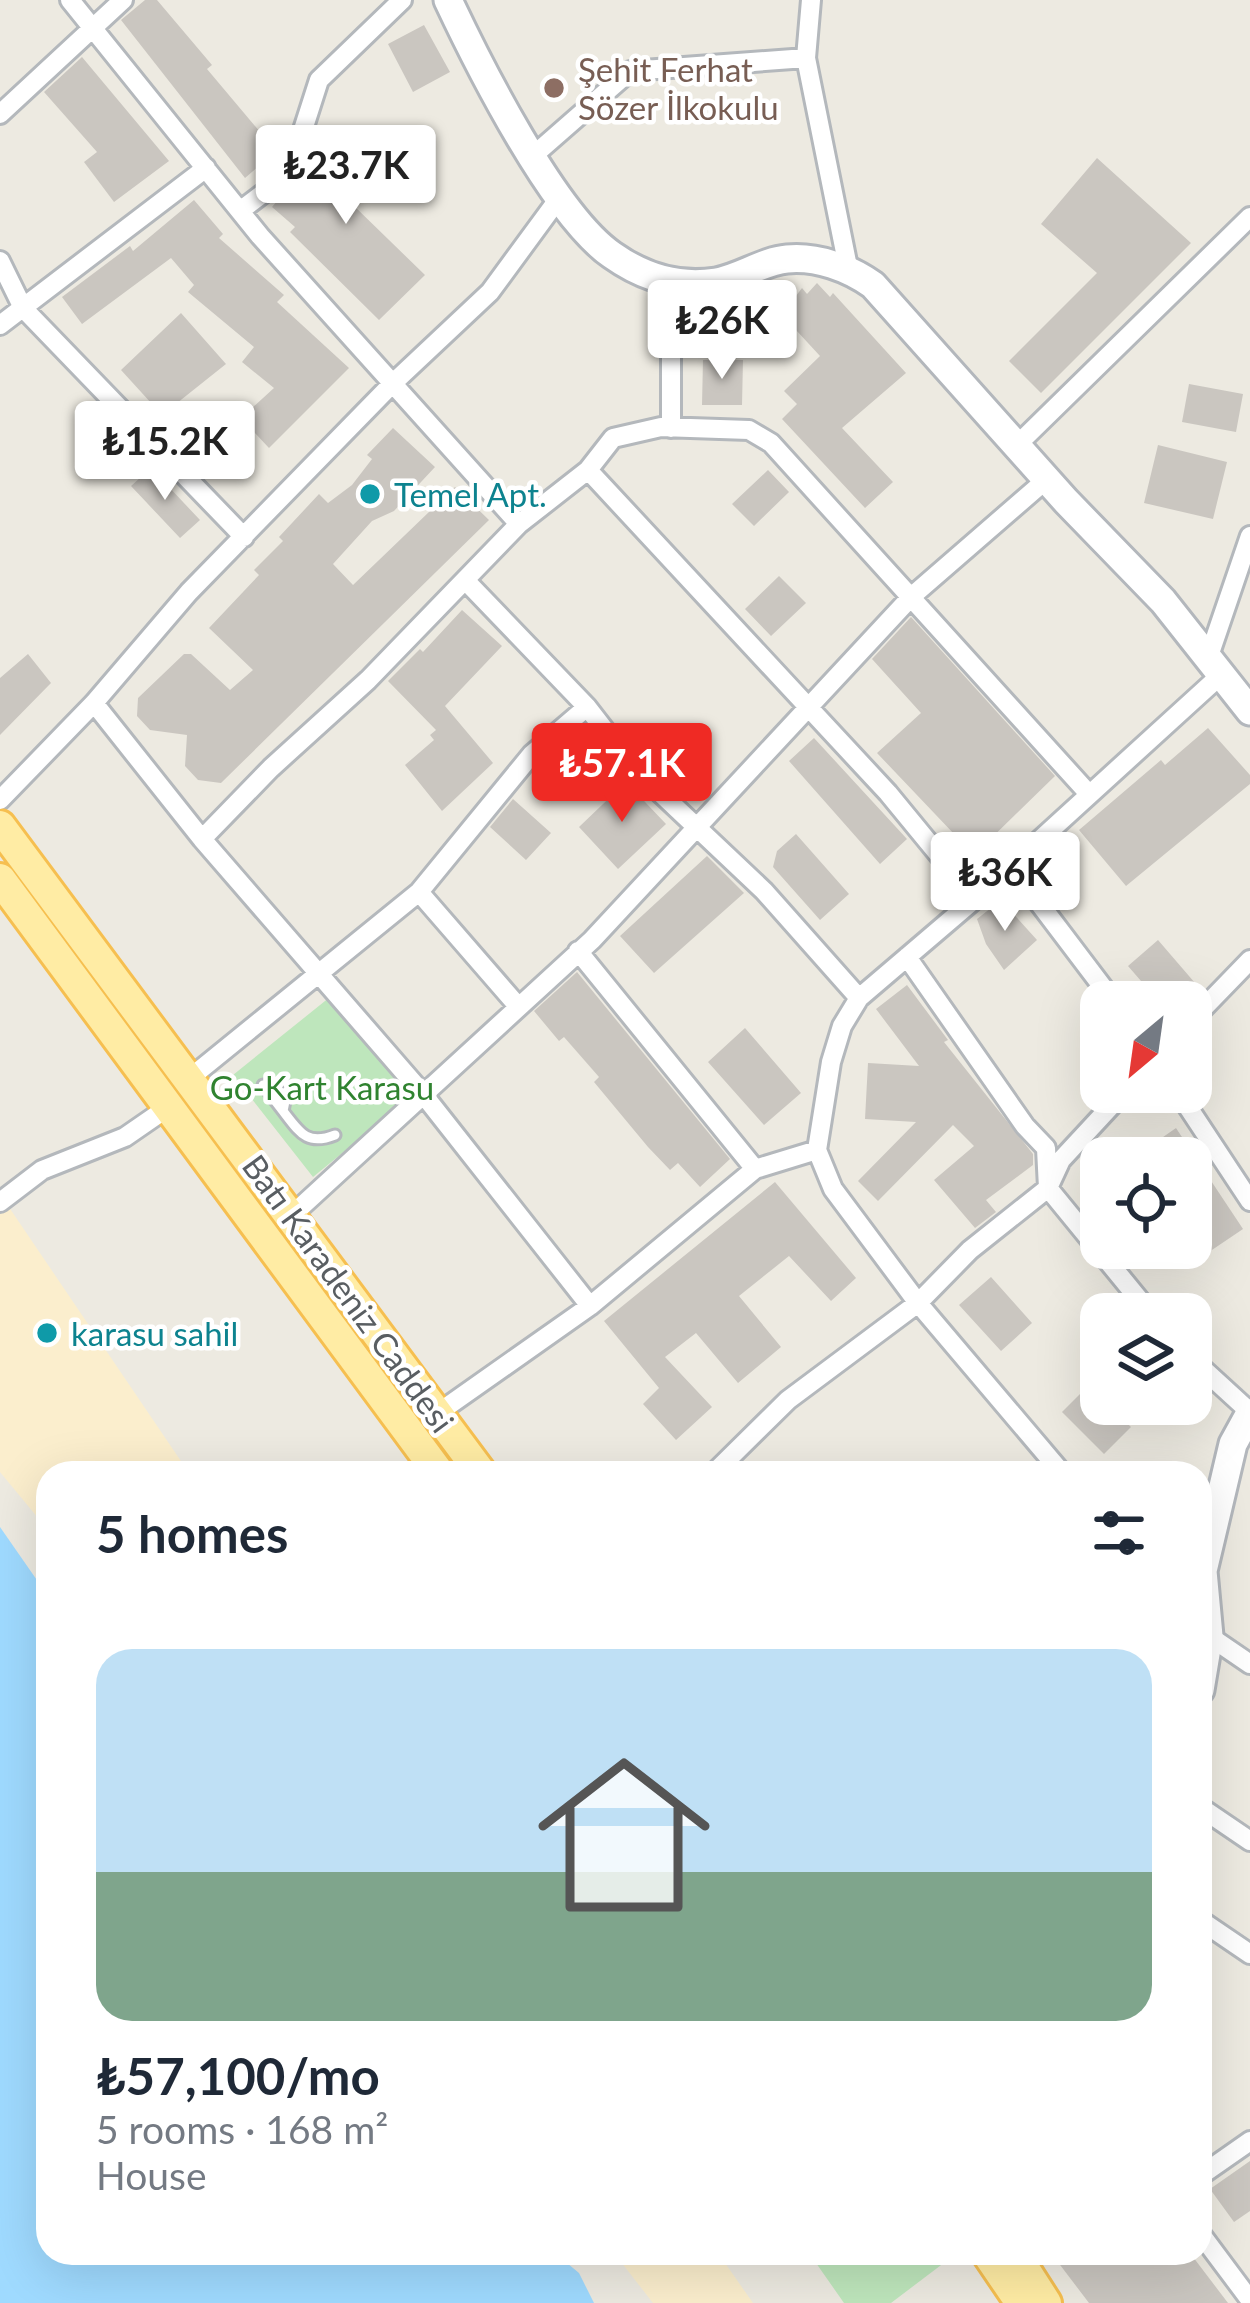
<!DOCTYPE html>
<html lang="en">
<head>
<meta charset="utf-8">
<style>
  body { margin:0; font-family:Lato,sans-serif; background:#f2f2f3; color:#1f2937; height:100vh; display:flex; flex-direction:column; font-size:45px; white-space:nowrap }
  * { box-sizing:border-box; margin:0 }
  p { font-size:39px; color:#747a83 }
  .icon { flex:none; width:66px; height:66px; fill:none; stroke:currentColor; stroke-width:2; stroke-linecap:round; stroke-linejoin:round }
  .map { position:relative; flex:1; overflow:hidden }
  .sheet { position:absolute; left:36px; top:1461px; width:1176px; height:804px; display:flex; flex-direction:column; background:#fff; border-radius:36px; box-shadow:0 12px 48px #0002 }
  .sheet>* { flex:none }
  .needle { width:78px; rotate:209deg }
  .buttons { position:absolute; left:1080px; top:981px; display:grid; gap:24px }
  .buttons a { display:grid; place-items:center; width:132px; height:132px; border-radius:24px; background:#fff; box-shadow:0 12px 48px #0002; font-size:60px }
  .price { position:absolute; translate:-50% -102px; padding:0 27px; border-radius:12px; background:#fff; color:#222; font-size:39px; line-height:78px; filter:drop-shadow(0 3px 6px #0008) }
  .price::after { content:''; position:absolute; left:50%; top:72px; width:36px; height:27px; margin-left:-18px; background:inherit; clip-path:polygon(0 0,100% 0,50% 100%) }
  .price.selected { background:#ef2a24; color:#fff }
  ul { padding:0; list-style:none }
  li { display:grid; align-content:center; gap:24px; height:636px; padding:0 60px }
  li span { display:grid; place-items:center; height:372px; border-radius:36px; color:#555 }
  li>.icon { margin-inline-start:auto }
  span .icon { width:216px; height:216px; fill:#fffc; stroke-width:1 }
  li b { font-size:51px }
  h2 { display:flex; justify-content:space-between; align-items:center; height:144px; padding:0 60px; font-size:51px }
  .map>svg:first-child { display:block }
</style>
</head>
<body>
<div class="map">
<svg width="1250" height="2303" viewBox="0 0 1250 2303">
  <rect width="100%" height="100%" fill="#edeae1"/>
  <path fill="#bee6bc" d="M330 997 412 1096 313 1177 233 1075Z
    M809 2253H957L891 2303H844Z"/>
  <path fill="#fbeecd" d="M0 1194 189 1473H48V1530L0 1472Z
    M614 2253H718L753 2303H653Z"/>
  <path fill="#9fdaff" d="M0 1527 48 1596V2253H555L579 2273 594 2303H0Z"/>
  <path fill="#cac6c0" d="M145 0H157L212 65 207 69 276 151 245 178 121 20Z
    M424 25 450 72 413 92 388 44Z
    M82 57 169 161 114 202 84 162 97 152 44 92Z
    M323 126 378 176 352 204 425 275 379 320 290 232 295 227 272 207 316 155 311 150Z
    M1097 158 1191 243 1041 393 1009 361 1097 273 1041 224Z
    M194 200 223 234 219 238 284 295 277 302 349 368 269 448 241 418 274 388 242 362 254 347 188 292 194 285 171 258 82 324 62 297 130 246 133 251Z
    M817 283 830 297 833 293 906 373 842 428 893 482 865 508 782 419 797 404 784 391 820 356 772 304 788 289 796 296 802 288 807 294Z
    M181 313 226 364 162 415 121 370Z
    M703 360H743L742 405H702Z
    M1189 384 1243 394 1236 432 1182 422Z
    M393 428 435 467 394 511 372 521 333 564 353 585 455 487 489 520 221 783 198 780 185 766 187 735 150 730 137 716 138 698 184 654H191L230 690 253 670 209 628 259 575 254 570 283 541 279 537 319 494 328 503 352 485 372 459 367 455Z
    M1158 445 1227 462 1213 519 1144 503Z
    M151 468 200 520 180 538 131 486Z
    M768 470 789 492 754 526 732 504Z
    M779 576 806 603 771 636 745 609Z
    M462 610 502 646 445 706 493 763 442 811 405 765 434 740 430 735 436 730 388 681 420 649 423 652Z
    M911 617 1055 776 974 855 877 753 921 713 872 659Z
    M28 654 51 683 0 735V678Z
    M1208 728 1250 775V784L1126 886 1079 830 1161 760 1165 765Z
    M814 738 907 839 880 864 789 761Z
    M626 782 666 824 618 869 579 827Z
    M513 799 551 833 526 860 490 827Z
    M796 834 849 894 820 920 773 867 777 851Z
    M707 856 744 893 654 973 620 936Z
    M1001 900 1037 940 1004 970 986 944 977 919Z
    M1158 940 1195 983 1174 1002H1149L1135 986 1141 981 1128 966Z
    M577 972 730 1159 700 1187 678 1163 670 1170 648 1147 594 1082 599 1077 564 1037 559 1041 534 1011Z
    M907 985 948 1040 944 1042 1033 1154V1165L986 1200 996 1212 975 1228 934 1180 974 1146 953 1125 878 1201 858 1181 916 1122 865 1119 868 1063 919 1066 876 1009Z
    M745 1028 801 1093 764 1125 708 1062Z
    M1176 1128 1243 1229 1206 1254 1191 1233V1158H1133Z
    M775 1182 856 1278 831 1301 789 1256 739 1296 781 1347 738 1383 696 1333 665 1357 712 1407 676 1440 643 1404 659 1388 604 1321Z
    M991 1277 1032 1323 1001 1351 959 1305Z
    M1101 1373V1404H1148L1125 1421 1131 1427 1104 1454 1062 1412Z
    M1250 2161V2211L1234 2222 1210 2189Z
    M1051 2253H1190L1228 2303H1089Z"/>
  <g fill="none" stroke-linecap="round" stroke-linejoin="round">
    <g stroke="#b4b8bc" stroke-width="15">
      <path id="lane" d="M263 1085 283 1111
        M287 1091 283 1111C300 1133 307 1146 335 1135"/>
    </g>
    <g stroke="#b4b8bc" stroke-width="24">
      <path id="street" d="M70 0 260 236 519 524
        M811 0 806 58 848 267
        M0 114 123 0
        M534 155 630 71 806 58
        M240 211 274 185 294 158 319 80 402 0
        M0 261 23 308 244 537
        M665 283 671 342V428
        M0 325 206 168
        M1017 445 1250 217
        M588 470 888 793 975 899
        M465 580 587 707 635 769 764 891 859 998
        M1209 656 1250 536
        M94 703 202 839 423 1094 590 1306
        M0 800 94 703 189 592 391 385 490 292 559 198
        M202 839 271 768 368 680 519 524 588 470 613 438 661 427 749 430 771 443 1089 794
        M1011 866 1114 1002
        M419 892 532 754 587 707
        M578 951 755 1169
        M907 957 1025 1126 1046 1148 1048 1188 1151 1314
        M1191 1021 1250 960
        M190 1078 419 892 517 1005
        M1178 1092 1250 1201
        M0 1202 42 1170 125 1137 167 1108
        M292 1215 592 940 911 597 1047 479
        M1191 1358 1250 1412
        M438 1413 590 1306 755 1169 817 1150
        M714 1473 788 1400 918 1303 970 1250 1048 1188 1061 1160 1124 1092
        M1062 1473 918 1303 833 1189 817 1150 831 1062 842 1026 859 998 975 899 1223 673
        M1209 1636 1250 1664
        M1200 1807 1250 1841
        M1200 1920 1250 1954
        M1200 2176 1250 2141
        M1200 2233 1250 2300"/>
    </g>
    <g stroke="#b3b7bc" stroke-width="33">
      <path id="secondary" d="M448 0C479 66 554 215 612 255 643 277 678 288 716 282 740 278 763 261 787 259 817 256 849 268 873 285L1066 501 1163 601 1250 711
        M1200 1690 1209 1636 1203 1571 1233 1444 1250 1413"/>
    </g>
    <g stroke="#f6bf50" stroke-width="36">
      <path id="primary" d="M0 826 481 1473
        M0 879 439 1473
        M987 2253 1021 2303
        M1014 2253 1046 2303"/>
    </g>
    <use href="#lane" stroke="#fff" stroke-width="9"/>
    <use href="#street" stroke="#fff" stroke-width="18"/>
    <use href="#secondary" stroke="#fff" stroke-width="27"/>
    <use href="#primary" stroke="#ffeca4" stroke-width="30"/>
  </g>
  <circle fill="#8d6e63" stroke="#fff" stroke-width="4.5" cx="554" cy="88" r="12"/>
  <g fill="#0f9aa8" stroke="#fff" stroke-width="4.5">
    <circle cx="370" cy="494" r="12"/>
    <circle cx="47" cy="1333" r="12"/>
  </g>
  <g text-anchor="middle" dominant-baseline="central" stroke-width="9" stroke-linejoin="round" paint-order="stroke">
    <g font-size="33" fill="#785e54" stroke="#fff" text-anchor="start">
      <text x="578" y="69">Şehit Ferhat<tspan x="578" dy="38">Sözer İlkokulu</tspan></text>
    </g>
    <g font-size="33" fill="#0d838f" stroke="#fff" text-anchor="start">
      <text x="394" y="494">Temel Apt.</text>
      <text x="71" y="1333">karasu sahil</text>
    </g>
    <g font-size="33" fill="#308330" stroke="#fff">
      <text x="322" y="1087">Go-Kart Karasu</text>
    </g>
    <g font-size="33" fill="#595e62" stroke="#fff">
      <text transform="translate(349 1293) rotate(54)">Batı Karadeniz Caddesi</text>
    </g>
  </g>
</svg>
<div class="buttons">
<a><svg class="needle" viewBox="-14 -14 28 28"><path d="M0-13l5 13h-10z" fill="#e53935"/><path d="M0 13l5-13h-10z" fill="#747a83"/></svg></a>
<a><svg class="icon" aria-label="locate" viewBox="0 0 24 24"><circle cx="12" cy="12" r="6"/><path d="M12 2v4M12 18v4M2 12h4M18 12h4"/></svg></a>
<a><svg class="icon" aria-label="layers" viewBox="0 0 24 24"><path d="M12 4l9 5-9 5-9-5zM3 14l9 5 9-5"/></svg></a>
</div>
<b class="price" style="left:346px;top:227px">₺23.7K</b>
<b class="price" style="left:722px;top:382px">₺26K</b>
<b class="price" style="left:165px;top:503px">₺15.2K</b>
<b class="price selected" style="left:622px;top:825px">₺57.1K</b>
<b class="price" style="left:1005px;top:934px">₺36K</b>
<section class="sheet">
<h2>5 homes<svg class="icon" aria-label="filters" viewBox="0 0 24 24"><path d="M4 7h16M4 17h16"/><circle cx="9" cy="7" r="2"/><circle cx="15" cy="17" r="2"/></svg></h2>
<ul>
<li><span style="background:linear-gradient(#bfe0f5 60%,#7fa58c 0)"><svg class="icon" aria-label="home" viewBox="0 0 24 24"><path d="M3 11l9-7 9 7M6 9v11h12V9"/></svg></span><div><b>₺57,100/mo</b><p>5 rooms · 168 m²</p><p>House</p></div></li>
</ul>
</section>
</div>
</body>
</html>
